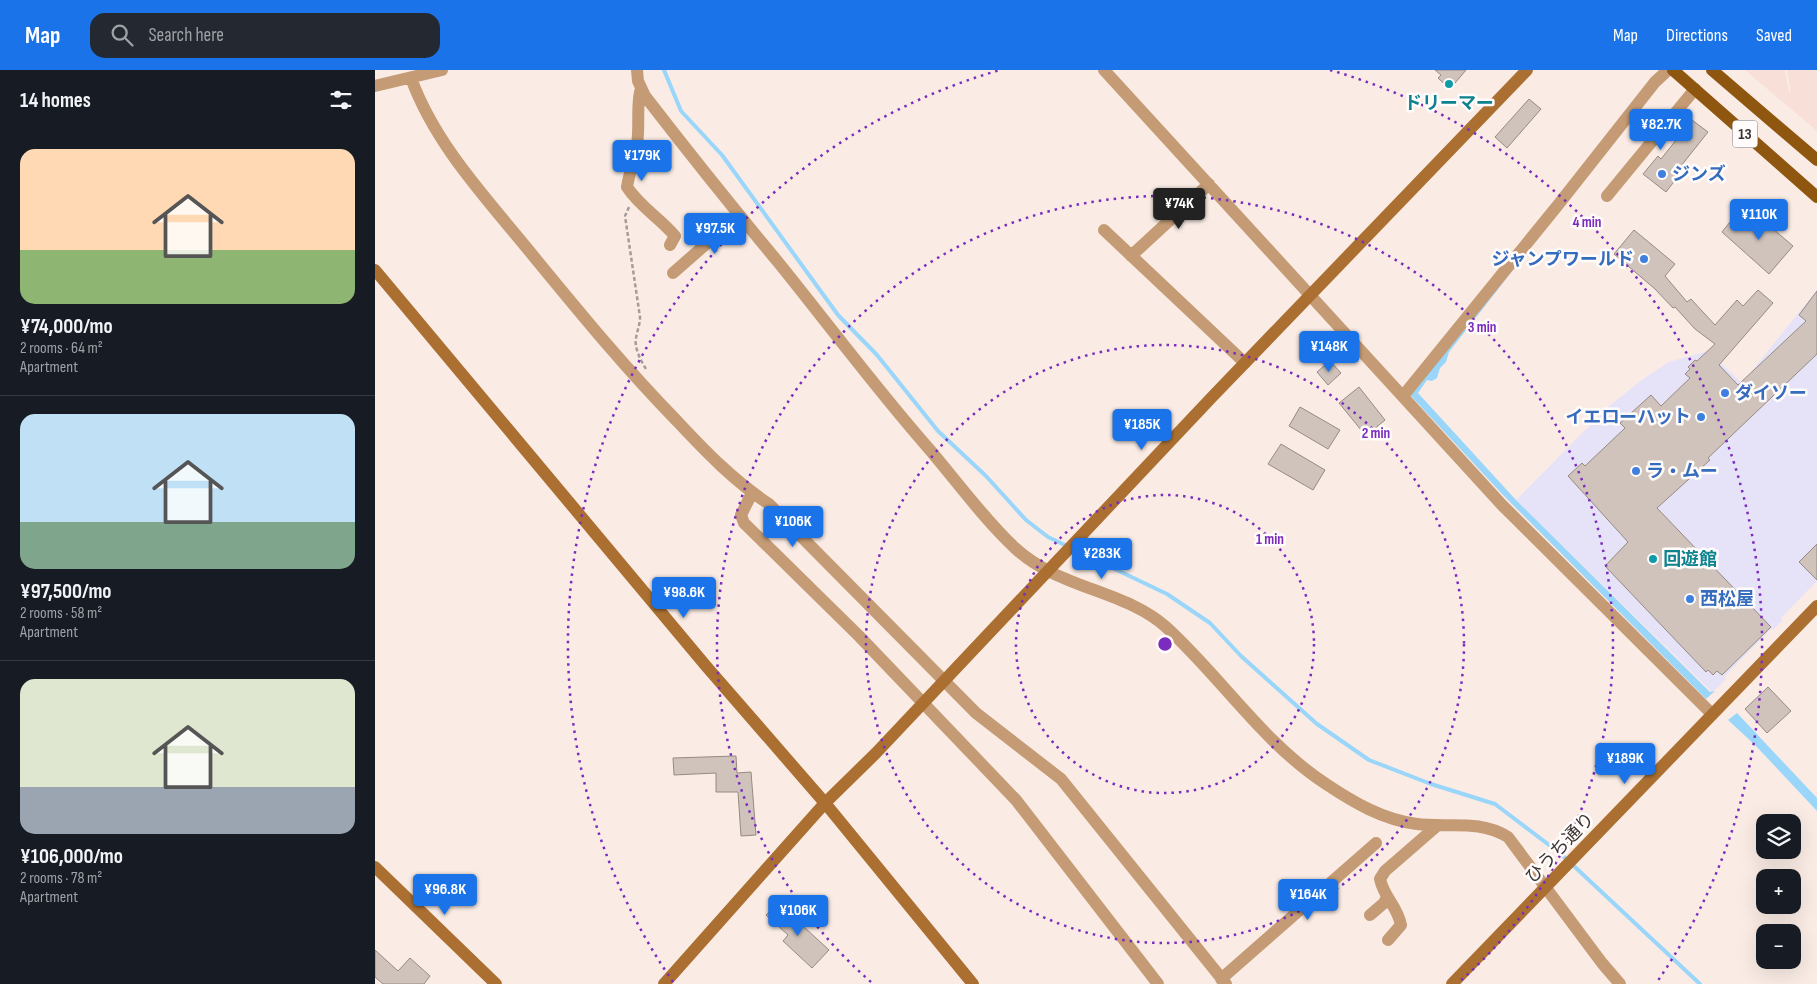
<!DOCTYPE html>
<html lang="en">
<head>
<meta charset="utf-8">
<style>
  body { margin:0; font-family:"Sofia Sans Condensed","Noto Sans JP",sans-serif; background:#242831; color:#f1f3f6; height:100vh; display:flex; flex-direction:column; font-size:19px; white-space:nowrap }
  * { box-sizing:border-box; margin:0 }
  p { font-size:16px; color:#9ea1a6 }
  .icon { flex:none; width:28px; height:28px; fill:none; stroke:currentColor; stroke-width:2; stroke-linecap:round; stroke-linejoin:round }
  .map { position:relative; flex:1; overflow:hidden }
  .panel { display:flex; flex-direction:column; background:#171b24; width:375px }
  .panel>* { flex:none }
  .tools { position:absolute; left:1381px; top:744px; display:grid; gap:10px }
  .tools a { display:grid; place-items:center; width:45px; height:45px; border-radius:10px; background:#171b24; box-shadow:0 5px 20px #0002; font-size:25px }
  .price { position:absolute; translate:-50% -42px; padding:0 11px; border-radius:5px; background:#1a73e8; color:#fff; font-size:16px; line-height:32px; filter:drop-shadow(0 1px 2px #0008) }
  .price::after { content:''; position:absolute; left:50%; top:30px; width:15px; height:11px; margin-left:-8px; background:inherit; clip-path:polygon(0 0,100% 0,50% 100%) }
  .price.active { background:#222; color:#fff }
  ul { padding:0; list-style:none }
  li { display:grid; align-content:center; gap:10px; height:265px; padding:0 20px }
  li+li { border-top:1px solid #363941 }
  li span { display:grid; place-items:center; height:155px; border-radius:15px; color:#555 }
  li>.icon { margin-inline-start:auto }
  span .icon { width:90px; height:90px; fill:#fffc; stroke-width:1 }
  li b { font-size:21px }
  h2 { display:flex; justify-content:space-between; align-items:center; height:60px; padding:0 20px; font-size:21px }
  header { display:flex; align-items:center; gap:30px; box-sizing:border-box; height:70px; padding:0 25px; background:#1a73e8; color:#fff }
  header strong { font-size:24px }
  nav { display:flex; gap:28px; margin-inline-start:auto; font-size:18px }
  .search { width:350px; height:45px; background:#242831; display:flex; align-items:center; gap:12px; box-sizing:border-box; padding:0 18px; border-radius:15px; color:#9ea1a6; font-size:19px }
  main { display:flex; flex:1; min-height:0 }
  .map>svg:first-child { display:block }
</style>
</head>
<body>
<header>
<strong>Map</strong>
<div class="search"><svg class="icon" aria-label="search" viewBox="0 0 24 24"><circle cx="10" cy="10" r="6"/><path d="M15 15l6 6"/></svg>Search here</div>
<nav><a>Map</a><a>Directions</a><a>Saved</a></nav>
</header>
<main>
<section class="panel">
<h2>14 homes<svg class="icon" aria-label="filters" viewBox="0 0 24 24"><path d="M4 7h16M4 17h16"/><circle cx="9" cy="7" r="2"/><circle cx="15" cy="17" r="2"/></svg></h2>
<ul>
<li><span style="background:linear-gradient(#ffd9b3 65%,#8fb573 0)"><svg class="icon" aria-label="home" viewBox="0 0 24 24"><path d="M3 11l9-7 9 7M6 9v11h12V9"/></svg></span><div><b>¥74,000/mo</b><p>2 rooms · 64 m²</p><p>Apartment</p></div></li>
<li><span style="background:linear-gradient(#bfe0f5 70%,#7fa58c 0)"><svg class="icon" aria-label="home" viewBox="0 0 24 24"><path d="M3 11l9-7 9 7M6 9v11h12V9"/></svg></span><div><b>¥97,500/mo</b><p>2 rooms · 58 m²</p><p>Apartment</p></div></li>
<li><span style="background:linear-gradient(#dfe7d0 70%,#9aa5b1 0)"><svg class="icon" aria-label="home" viewBox="0 0 24 24"><path d="M3 11l9-7 9 7M6 9v11h12V9"/></svg></span><div><b>¥106,000/mo</b><p>2 rooms · 78 m²</p><p>Apartment</p></div></li>
</ul>
</section>
<div class="map">
<svg width="1442" height="914" viewBox="0 0 1442 914">
  <rect width="100%" height="100%" fill="#faece5"/>
  <path fill="#e6e2f8" d="M1442 220V511L1406 548 1408 550 1398 560 1396 559 1349 607 1351 609 1340 620 1336 621 1141 430 1234 336 1268 309 1294 292 1333 281 1367 313Z"/>
  <path fill="#f8dfd7" d="M1370 0H1410L1414 22H1416L1412 0H1442V61Z"/>
  <path fill="#9ad5fa" d="M1156 177 1074 282 1071 292 1065 298 1062 308 1057 311 1052 310 1043 323 1141 430 1335 622 1340 621 1331 629 1128 425 1035 325Z
    M1362 643 1442 728V741L1380 675 1353 650Z"/>
  <g fill="none" stroke-linecap="round" stroke-linejoin="round">
    <path stroke="#9ad5fa" stroke-width="4" d="M289 0 306 41 347 85 463 245 502 285 563 361 611 406 651 450 673 467 692 476
      M698 479 792 524 835 553 866 586 942 654 994 690 1056 714 1120 734 1186 784 1325 914"/>
  </g>
  <path fill="#d0c3bc" stroke="#968a83" d="M1060 0H1091L1075 19 1063 8 1066 5Z
    M1154 29 1166 39 1132 78 1120 67Z
    M1317 50 1333 62 1302 101 1305 104 1291 122 1268 104 1283 86 1286 89Z
    M1376 140 1418 176 1394 204 1347 162 1355 152 1361 158Z
    M1259 160 1300 194 1290 206 1312 232 1316 229 1340 255 1362 230 1368 236 1383 220 1398 233 1344 295 1363 315 1431 251 1424 245 1442 221V284L1333 388 1335 390 1282 438 1396 557 1347 605 1342 601 1338 605 1333 600 1331 602 1230 496 1253 472 1193 406 1207 393 1210 396 1250 358 1245 353 1276 325 1286 336 1315 308 1310 304 1315 299 1313 297 1320 290 1322 291 1340 274 1320 259 1300 237 1298 238 1280 219 1239 184Z
    M955 291 966 303 953 315 942 302Z
    M984 317 1010 350 991 366 964 333Z
    M925 337 965 360 953 379 914 356Z
    M906 374 950 400 938 420 893 394Z
    M1442 474V510L1424 492Z
    M1393 617 1416 641 1392 663 1370 639Z
    M361 686 362 703 376 702 381 765 366 766 363 722H341V703L299 705 298 688Z
    M403 833 454 880 437 898 408 871 413 865 391 845Z
    M0 880 23 901 35 888 55 906 49 914H8L0 907Z"/>
  <g fill="none" stroke-linecap="round" stroke-linejoin="round">
    <path stroke="#a69c97" stroke-width="2.5" stroke-dasharray="4 2.5" stroke-linecap="butt" d="M254 137 250 146 265 247C265 255 262 261 261 268 259 278 266 291 271 299"/>
    <path stroke="#c49b74" stroke-width="12" d="M262 0 263 11 270 26C314 83 358 138 403 192 454 255 502 320 555 380 583 413 609 449 640 478 684 519 750 520 791 557 846 607 888 673 951 714 978 732 1008 750 1042 754 1074 758 1104 749 1133 767L1227 893 1245 914
      M729 0 1127 435 1337 644
      M36 8C61 77 115 132 160 188 206 244 251 299 302 351 331 382 359 411 394 434L601 643 686 709 851 914
      M0 16 67 0
      M266 19C261 30 265 59 262 74 260 89 254 103 252 117 265 137 285 148 300 166L295 175
      M1232 126 1320 19
      M729 160 870 293
      M756 186 834 114
      M298 203 363 146
      M1028 326 1183 135 1280 12 1293 0
      M377 423 366 445 369 453 484 566 641 730 783 914
      M995 845 1009 833 1012 827
      M1013 870 1026 855C1022 835 1009 828 1005 809L1010 801 1063 755
      M846 909 1001 773"/>
    <path stroke="#ab7031" stroke-width="12" d="M0 200 331 596 450 733 598 914
      M0 797 121 914
      M289 914 450 733 501 683 838 326 1152 0
      M1077 914 1442 536"/>
    <path stroke="#8f560f" stroke-width="12" d="M1298 0 1442 127
      M1337 0 1442 90"/>
  </g>
  <g fill="none" stroke="#7b2cbf" stroke-width="2.5" stroke-dasharray="2.5 5">
    <circle cx="790" cy="574" r="149"/>
    <circle cx="790" cy="574" r="299"/>
    <path d="M496 912A448 448 0 1 1 1084 912"/>
    <path d="M298 912A597 597 0 0 1 625 0M955 0A597 597 0 0 1 1282 912"/>
  </g>
  <g fill="#0f9aa8" stroke="#fffcfb" stroke-width="2">
    <circle cx="1074" cy="14" r="5"/>
    <circle cx="1278" cy="489" r="5"/>
  </g>
  <g fill="#3f7fe0" stroke="#fffcfb" stroke-width="2">
    <circle cx="1287" cy="104" r="5"/>
    <circle cx="1269" cy="189" r="5"/>
    <circle cx="1350" cy="323" r="5"/>
    <circle cx="1326" cy="347" r="5"/>
    <circle cx="1261" cy="401" r="5"/>
    <circle cx="1315" cy="529" r="5"/>
  </g>
  <g text-anchor="middle" dominant-baseline="central" stroke-width="5" stroke-linejoin="round" paint-order="stroke">
    <rect fill="#fffcfb" stroke="#746f6e" stroke-width="1" x="1357.5" y="50.5" width="25" height="27" rx="4"/>
    <g font-size="16" font-weight="bold" fill="#393331">
      <text x="1370" y="64">13</text>
    </g>
    <g font-size="18" font-weight="bold" fill="#0d838f" stroke="#fffcfb">
      <text x="1074" y="33">ドリーマー</text>
      <text x="1288" y="489" text-anchor="start">回遊館</text>
    </g>
    <g font-size="18" font-weight="bold" fill="#366cbe" stroke="#fffcfb" text-anchor="start">
      <text x="1297" y="104">ジンズ</text>
      <text x="1259" y="189" text-anchor="end">ジャンプワールド</text>
      <text x="1360" y="323">ダイソー</text>
      <text x="1316" y="347" text-anchor="end">イエローハット</text>
      <text x="1271" y="401">ラ・ムー</text>
      <text x="1325" y="529">西松屋</text>
    </g>
    <g font-size="18" fill="#393331" stroke="#fffcfb">
      <text transform="translate(1185 778) rotate(-46)">ひうち通り</text>
    </g>
  </g>
  <circle cx="790" cy="574" r="8" fill="#7b2cbf" stroke="#fffcfb" stroke-width="2.5"/>
  <g font-size="15" text-anchor="middle" font-weight="bold" fill="#7b2cbf" stroke="#fffcfb" stroke-width="5" stroke-linejoin="round" paint-order="stroke">
    <text x="1212" y="157">4 min</text>
    <text x="1107" y="262">3 min</text>
    <text x="1001" y="368">2 min</text>
    <text x="895" y="474">1 min</text>
  </g>
</svg>
<div class="tools">
<a><svg class="icon" aria-label="layers" viewBox="0 0 24 24"><path d="M12 4l9 5-9 5-9-5zM3 14l9 5 9-5"/></svg></a>
<a>+</a>
<a>−</a>
</div>
<b class="price" style="left:1286px;top:81px">¥82.7K</b>
<b class="price" style="left:267px;top:112px">¥179K</b>
<b class="price active" style="left:804px;top:160px">¥74K</b>
<b class="price" style="left:1384px;top:171px">¥110K</b>
<b class="price" style="left:340px;top:185px">¥97.5K</b>
<b class="price" style="left:954px;top:303px">¥148K</b>
<b class="price" style="left:767px;top:381px">¥185K</b>
<b class="price" style="left:418px;top:478px">¥106K</b>
<b class="price" style="left:727px;top:510px">¥283K</b>
<b class="price" style="left:309px;top:549px">¥98.6K</b>
<b class="price" style="left:1250px;top:715px">¥189K</b>
<b class="price" style="left:70px;top:846px">¥96.8K</b>
<b class="price" style="left:933px;top:851px">¥164K</b>
<b class="price" style="left:423px;top:867px">¥106K</b>
</div>
</main>
</body>
</html>
